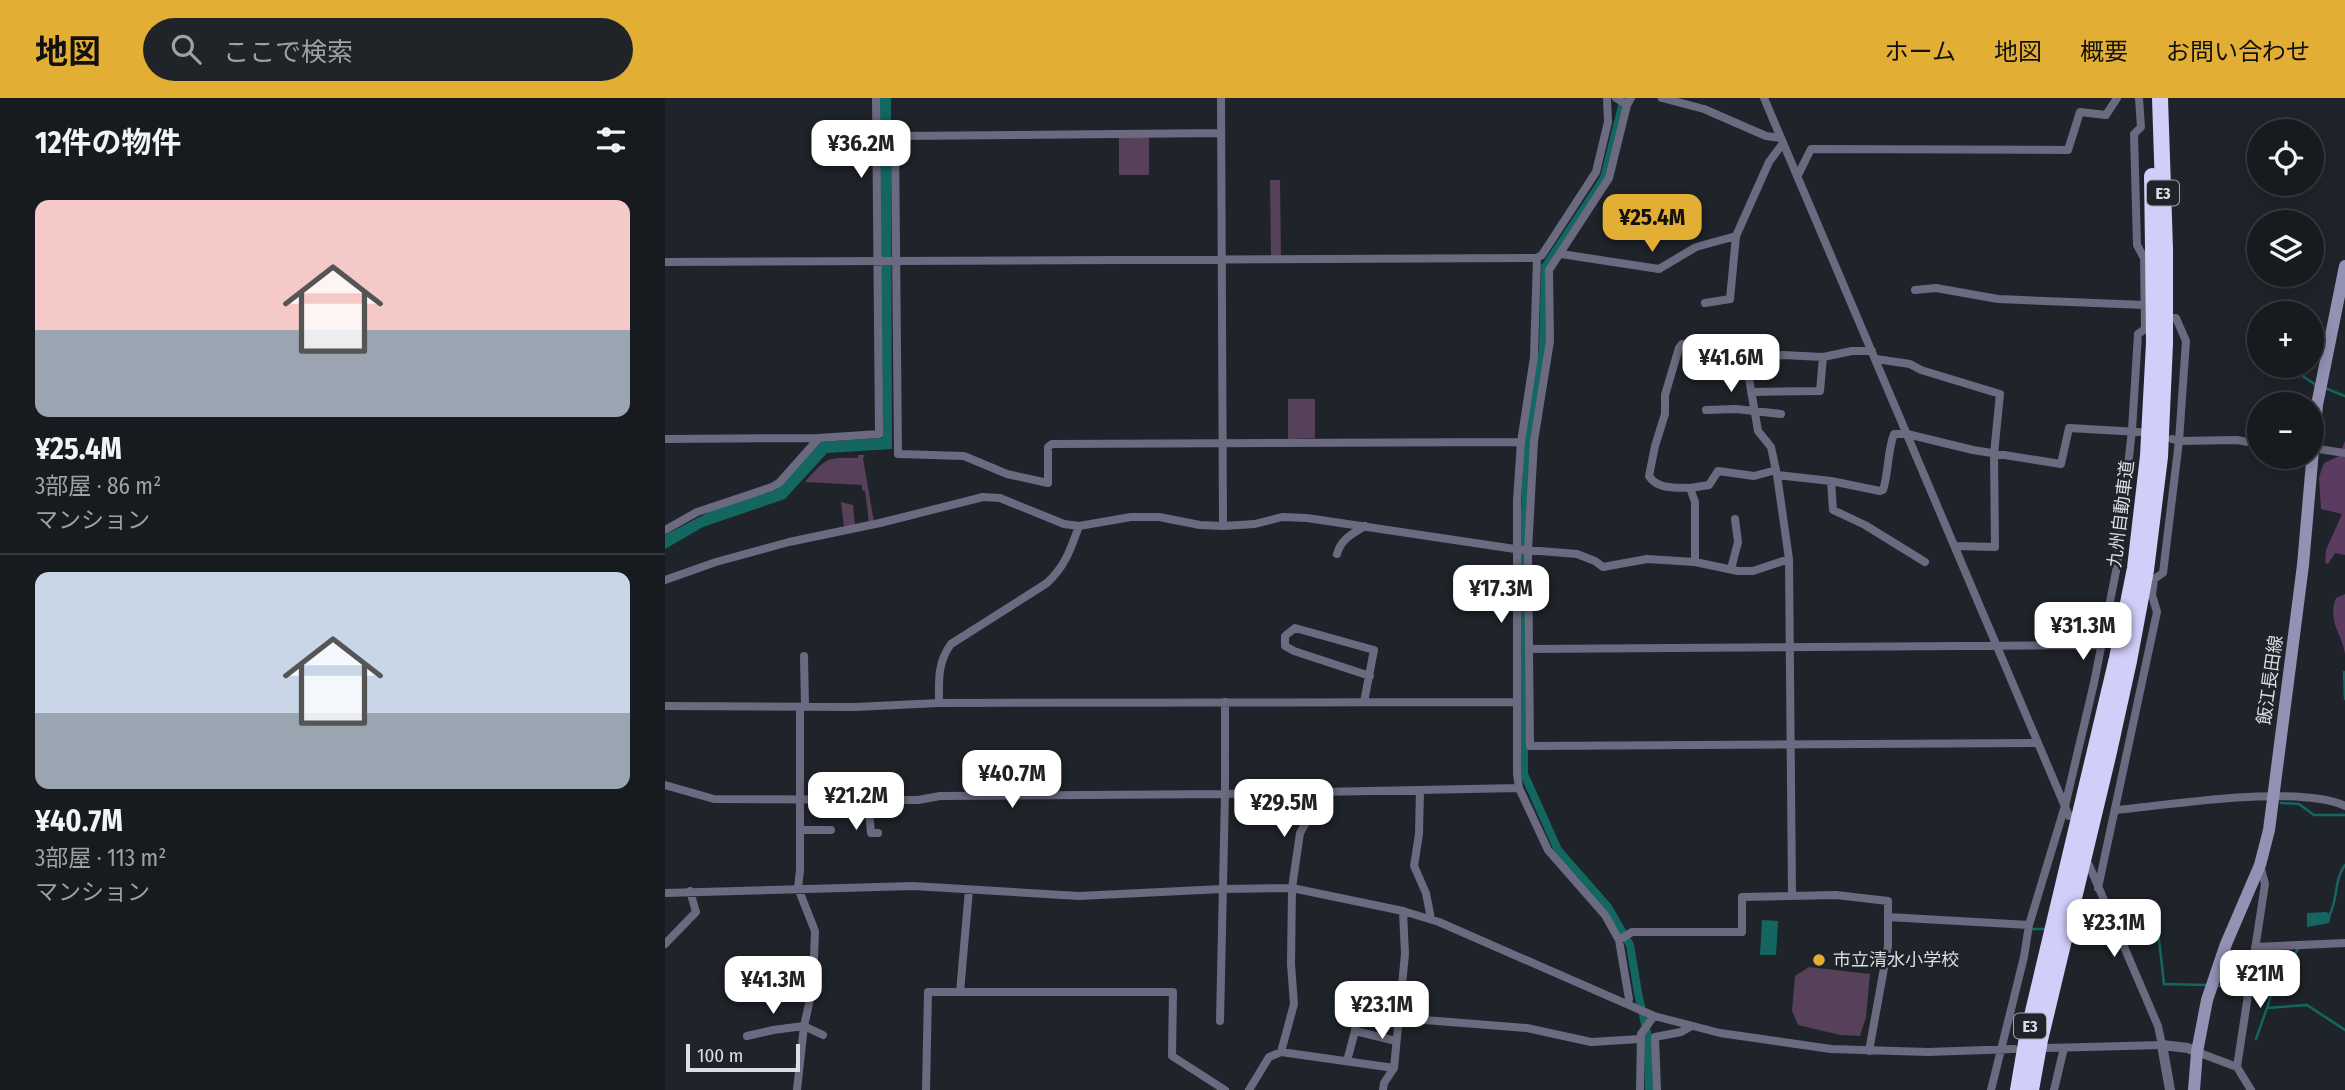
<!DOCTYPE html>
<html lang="ja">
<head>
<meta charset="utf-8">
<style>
  body { margin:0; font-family:"Fira Sans Condensed","Noto Sans JP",sans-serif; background:#202429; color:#f1f3f6; height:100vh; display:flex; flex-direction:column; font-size:26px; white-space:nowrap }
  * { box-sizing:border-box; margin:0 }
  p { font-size:23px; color:#9ea1a5 }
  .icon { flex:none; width:38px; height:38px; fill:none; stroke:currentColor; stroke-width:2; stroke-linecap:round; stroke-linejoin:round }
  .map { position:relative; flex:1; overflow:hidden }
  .sheet { display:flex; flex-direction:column; background:#171b20; width:665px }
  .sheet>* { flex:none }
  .controls { position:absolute; left:1582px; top:21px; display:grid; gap:14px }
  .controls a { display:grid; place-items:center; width:77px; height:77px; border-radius:50%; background:#171b20; box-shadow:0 4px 18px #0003,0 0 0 2px #36393e; font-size:35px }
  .scale { position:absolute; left:21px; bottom:18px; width:114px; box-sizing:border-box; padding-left:7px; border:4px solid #dbdee2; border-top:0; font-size:19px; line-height:24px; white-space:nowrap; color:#dbdee2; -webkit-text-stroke:5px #1f242a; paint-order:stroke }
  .price { position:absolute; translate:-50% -60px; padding:0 16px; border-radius:14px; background:#fff; color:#222; font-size:23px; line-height:46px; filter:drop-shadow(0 2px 4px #0008) }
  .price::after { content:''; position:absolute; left:50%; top:42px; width:21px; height:16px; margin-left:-10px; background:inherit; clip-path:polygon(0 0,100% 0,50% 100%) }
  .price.on { background:#e3ae34; color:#111 }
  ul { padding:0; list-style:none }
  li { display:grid; align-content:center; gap:14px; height:371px; padding:0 35px }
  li+li { border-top:2px solid #36393e }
  li span { display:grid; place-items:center; height:217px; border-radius:14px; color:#555 }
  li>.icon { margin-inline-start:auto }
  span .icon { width:126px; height:126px; fill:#fffc; stroke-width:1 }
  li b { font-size:30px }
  h2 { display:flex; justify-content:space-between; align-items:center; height:84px; padding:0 35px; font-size:30px }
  header { display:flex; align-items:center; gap:42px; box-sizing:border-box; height:98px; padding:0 35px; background:#e3ae34; color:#111 }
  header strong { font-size:33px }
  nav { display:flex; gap:38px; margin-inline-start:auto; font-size:24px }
  .search { width:490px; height:63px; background:#202429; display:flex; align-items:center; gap:18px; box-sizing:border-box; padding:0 24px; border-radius:38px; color:#9ea1a5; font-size:26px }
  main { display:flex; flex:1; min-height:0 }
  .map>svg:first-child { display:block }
</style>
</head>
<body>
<header>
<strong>地図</strong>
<div class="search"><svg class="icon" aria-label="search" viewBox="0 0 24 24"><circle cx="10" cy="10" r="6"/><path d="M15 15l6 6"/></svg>ここで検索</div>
<nav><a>ホーム</a><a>地図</a><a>概要</a><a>お問い合わせ</a></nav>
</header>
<main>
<section class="sheet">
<h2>12件の物件<svg class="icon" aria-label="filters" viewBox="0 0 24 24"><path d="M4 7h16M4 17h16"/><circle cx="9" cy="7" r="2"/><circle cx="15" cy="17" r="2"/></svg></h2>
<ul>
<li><span style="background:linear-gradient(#f6c9c9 60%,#9aa5b1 0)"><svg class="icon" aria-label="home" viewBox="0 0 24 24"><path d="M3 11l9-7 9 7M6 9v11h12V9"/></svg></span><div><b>¥25.4M</b><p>3部屋 · 86 m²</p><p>マンション</p></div></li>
<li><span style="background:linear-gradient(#c9d6e8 65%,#9aa5b1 0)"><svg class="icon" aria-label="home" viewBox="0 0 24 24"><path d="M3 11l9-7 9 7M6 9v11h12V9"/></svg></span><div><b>¥40.7M</b><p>3部屋 · 113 m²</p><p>マンション</p></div></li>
</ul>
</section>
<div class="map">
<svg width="1680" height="992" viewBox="0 0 1680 992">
  <rect width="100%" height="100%" fill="#1f242a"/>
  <path fill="#56405a" d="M454 39H484V77H454Z
    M605 82H615L616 158H606Z
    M623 301H650V340L623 341Z
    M193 357H200L198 360 209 424 204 425 200 393 197 392V387L140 384C161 361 160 359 193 360Z
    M176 404 188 407 190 427 179 429Z
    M1144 869 1205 876 1201 919 1195 938 1175 937 1133 927 1127 913 1130 878Z"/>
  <path fill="#5c3b61" d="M1680 343V457L1670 455 1663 466 1660 465 1661 452 1677 416 1656 411 1654 379 1659 365 1674 358Z
    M1680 496V556C1677 535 1662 524 1671 500Z"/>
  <path fill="#136760" d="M214 0H226L227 351 162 355 120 401 38 429 0 451V437L46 413 111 392 156 344 217 340Z
    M1661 814 1666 817 1664 825 1642 829V815Z
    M1097 822 1113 823 1111 857H1095Z"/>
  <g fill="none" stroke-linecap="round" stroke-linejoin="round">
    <path stroke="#136760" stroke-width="2.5" d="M1630 268 1639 279 1651 287
      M1660 290 1680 298
      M1679 574 1680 601
      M1616 705 1634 706 1649 717H1680
      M1665 816C1673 800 1669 782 1680 767
      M1365 831H1383
      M1407 832 1444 831 1492 824 1499 886 1541 887
      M1551 888H1592L1608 891 1633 851
      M1608 891 1602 910 1642 907 1680 932
      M1591 941 1602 910"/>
    <path stroke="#136760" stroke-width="8" d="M959 0 939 80 880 169 878 251 863 342 859 438V676L893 752 943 809 965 847 973 895 983 939 984 992"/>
    <path stroke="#6b6a80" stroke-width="8" d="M556 0 558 428
      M951 0 962 7
      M966 0 962 7 944 80 884 172 885 243 869 343 863 452 865 648 1373 645
      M997 0 1039 11 1101 38 1116 40
      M1099 0 1404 718
      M555 35 232 38 230 42 233 356 299 358 342 376 383 385V349L387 346 856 344
      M1133 77 1146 51 1403 52 1415 14 1441 17 1452 0
      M896 156 994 171 1031 149 1071 138
      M872 160 869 259 856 344 852 402V676L854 690 883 752 940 817 954 842 964 901
      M0 164 872 160 877 157 931 74 943 24 942 0
      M1250 192 1271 190 1333 201 1480 207
      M1040 205 1065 201 1071 138 1104 64 1118 45
      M1211 261 1245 266 1256 272 1335 296 1329 356 1330 449 1290 448
      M1081 263 1118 257 1158 259 1187 253H1207
      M1086 294 1155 293 1158 259
      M1041 312 1071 311 1116 316
      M0 341 154 340 214 336 211 0
      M1507 341 1514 343 1572 342 1594 346
      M1647 350 1680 355
      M1112 377 1166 383 1215 393 1218 392C1224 374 1222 354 1229 336H1242L1308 352 1396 366 1404 330 1474 334
      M1166 383 1168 412 1200 427 1260 464
      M1025 390 1044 387 1053 373 1089 378 1111 372
      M0 432 32 414 107 389 114 385 154 340
      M672 456C676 441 687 436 700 428
      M1030 464V404L1025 390C1011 389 993 392 984 378L990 348 1000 316V297L1014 250 1017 246 1077 257 1081 263 1093 333 1106 349 1112 377 1124 461 1127 796
      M1066 471 1073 444 1070 421
      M0 482 51 464 124 444 215 425 318 399 335 400 399 426 414 428 466 419H494L535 427 558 428 590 426 617 419 642 420 850 451 912 456 930 463 938 469 982 461 1030 464 1073 473H1088L1124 461
      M864 551 1436 547
      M139 558 140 609
      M699 604 709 552 630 530 620 538V548L629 553 705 578
      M274 605C274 583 272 565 286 546L382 485C401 467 405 452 414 428
      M0 608 190 609 274 605 851 604
      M0 687 49 701 253 702 275 698 560 696 854 690
      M755 692 754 736 749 768 761 795 766 821
      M203 702 206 735H213
      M1451 712C1505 707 1634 686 1680 708
      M135 732H166
      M1433 790 1492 514 1487 497 1489 481 1498 475 1514 343 1521 243 1511 220H1497
      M0 795 248 788 414 798 557 791 627 790 738 813 774 824 989 918 1055 935 1166 951 1263 954 1349 951
      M1223 819 1364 827
      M954 842 967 834H1077V799L1171 797 1223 803V848L1204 953
      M0 846 31 814 25 793
      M1590 849 1680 845
      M295 894 304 792
      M734 920 862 930 926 944 975 941
      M555 923 560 696V604
      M690 933 692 911 734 909
      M82 938 108 932 139 928 158 937
      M1382 950 1497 947 1493 928 1424 767
      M616 954 629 906 626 866 627 790 635 735 644 719 642 694
      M1532 954 1572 969
      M682 963 690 933 731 943
      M132 992 139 928 148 888 150 833 133 790 135 772V609
      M261 992 263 894H508L507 958 560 992
      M584 992 604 959 616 954 729 970
      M718 992 719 985 729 970 740 856 738 813
      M975 992 976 936 989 918
      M992 992 990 939 1016 934 1025 929
      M1326 992 1359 859 1364 827 1400 708 1429 585 1452 468 1467 332 1473 236 1480 231 1479 160 1472 147 1469 36 1476 29 1474 0
      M1389 992 1399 950
      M1586 992 1572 969 1600 786 1595 767"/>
    <path stroke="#6b6a80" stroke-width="10" d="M1505 992 1497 947 1523 950 1532 954"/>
    <path stroke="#9491b5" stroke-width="12" d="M1529 992 1532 954 1542 902 1561 846 1595 767 1604 732 1638 467 1652 307 1680 168"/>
    <path stroke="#d1cefa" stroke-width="16" d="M1495 0 1500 151
      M1487 78 1488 149
      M1353 992 1362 939 1452 560 1470 470 1483 358 1489 245
      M1366 992 1375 942 1444 654 1464 563 1481 472 1495 359 1500 245"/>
    <path stroke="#d1cefa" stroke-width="16" d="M1488 149 1489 245
      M1500 245V151"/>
  </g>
  <circle fill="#e3ae34" stroke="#1f242a" stroke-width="2.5" cx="1154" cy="862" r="7"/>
  <g text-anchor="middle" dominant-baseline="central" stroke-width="5" stroke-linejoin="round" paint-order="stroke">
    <g fill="#1f242a" stroke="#a3a6ab" stroke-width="2">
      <rect x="1482" y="82.5" width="32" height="25" rx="5"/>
      <rect x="1349" y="915.5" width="32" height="25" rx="5"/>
    </g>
    <g font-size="16" font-weight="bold" fill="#dbdee2">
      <text x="1498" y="95">E3</text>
      <text x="1365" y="928">E3</text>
    </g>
    <g font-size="18" fill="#dbdee2" stroke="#1f242a">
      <text transform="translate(1456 416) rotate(-83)">九州自動車道</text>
      <text transform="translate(1605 582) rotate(-82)">飯江長田線</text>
    </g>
    <g font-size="18" fill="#dbdee2" stroke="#1f242a" text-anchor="start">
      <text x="1168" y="862">市立清水小学校</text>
    </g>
  </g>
</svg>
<div class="controls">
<a><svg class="icon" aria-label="locate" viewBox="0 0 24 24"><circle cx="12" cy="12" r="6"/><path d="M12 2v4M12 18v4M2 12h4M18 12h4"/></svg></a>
<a><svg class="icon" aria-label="layers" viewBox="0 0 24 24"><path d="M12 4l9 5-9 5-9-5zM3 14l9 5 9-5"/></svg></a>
<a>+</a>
<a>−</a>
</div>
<div class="scale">100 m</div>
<b class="price" style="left:196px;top:82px">¥36.2M</b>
<b class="price on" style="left:987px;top:156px">¥25.4M</b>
<b class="price" style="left:1066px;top:296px">¥41.6M</b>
<b class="price" style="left:836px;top:527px">¥17.3M</b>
<b class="price" style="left:1418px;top:564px">¥31.3M</b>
<b class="price" style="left:347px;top:712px">¥40.7M</b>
<b class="price" style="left:191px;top:734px">¥21.2M</b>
<b class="price" style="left:619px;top:741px">¥29.5M</b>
<b class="price" style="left:1449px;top:861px">¥23.1M</b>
<b class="price" style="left:1595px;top:912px">¥21M</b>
<b class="price" style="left:108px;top:918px">¥41.3M</b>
<b class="price" style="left:717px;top:943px">¥23.1M</b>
</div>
</main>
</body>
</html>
